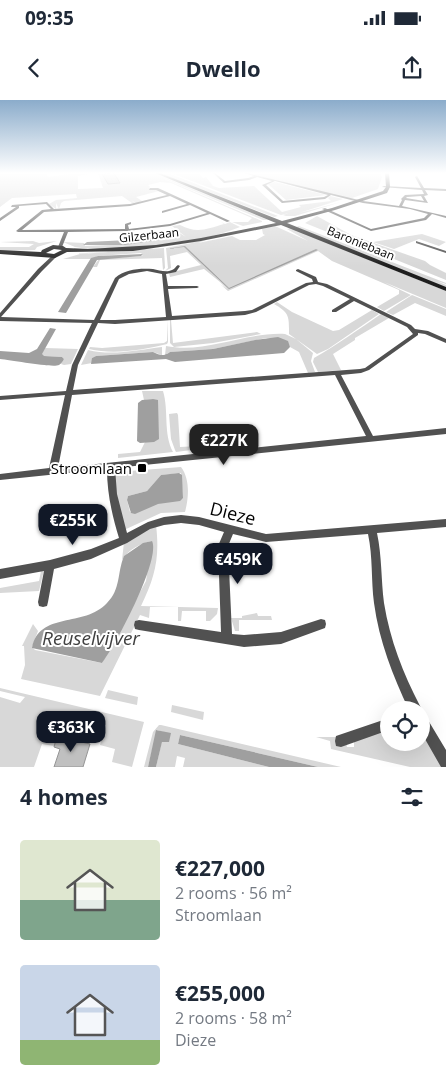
<!DOCTYPE html>
<html lang="en">
<head>
<meta charset="utf-8">
<style>
  body { margin:0; font-family:"Open Sans",sans-serif; background:#f2f2f3; color:#1f2937; height:100vh; display:flex; flex-direction:column; font-size:19px; white-space:nowrap }
  * { box-sizing:border-box; margin:0 }
  p { font-size:16px; color:#747a83 }
  .icon { flex:none; width:28px; height:28px; fill:none; stroke:currentColor; stroke-width:2; stroke-linecap:round; stroke-linejoin:round }
  .map { position:relative; height:667px; overflow:hidden }
  .side { display:flex; flex-direction:column; background:#fff; flex:1 }
  .side>* { flex:none }
  .controls { position:absolute; left:380px; top:601px; display:grid; gap:10px }
  .controls a { display:grid; place-items:center; width:50px; height:50px; border-radius:50%; background:#fff; box-shadow:0 5px 20px #0002; font-size:25px }
  .price { position:absolute; translate:-50% -42px; padding:0 11px; border-radius:10px; background:#111827; color:#fff; font-size:16px; line-height:32px; filter:drop-shadow(0 1px 2px #0008) }
  .price::after { content:''; position:absolute; left:50%; top:30px; width:15px; height:11px; margin-left:-8px; background:inherit; clip-path:polygon(0 0,100% 0,50% 100%) }
  .price.on { background:#222; color:#fff }
  ul { padding:0; list-style:none }
  li { display:flex; align-items:center; gap:15px; height:125px; padding:0 20px }
  li span { display:grid; place-items:center; flex:none; width:140px; height:100px; border-radius:5px; color:#555 }
  li>.icon { margin-inline-start:auto }
  span .icon { width:60px; height:60px; fill:#fffc; stroke-width:1 }
  li b { font-size:21px }
  h2 { display:flex; justify-content:space-between; align-items:center; height:60px; padding:0 20px; font-size:21px }
  .status { display:flex; justify-content:space-between; align-items:center; height:35px; padding:0 25px; background:#fff; direction:ltr }
  .status svg { height:14px; fill:currentColor }
  header { display:flex; justify-content:space-between; align-items:center; height:65px; padding:0 20px; background:#fff; font-size:22px; font-weight:700 }
  .map>svg:first-child { display:block }
</style>
</head>
<body>
<div class="status"><b>09:35</b><svg viewBox="0 0 49 12"><path d="M0 12V9h3v3zM5 12V6h3v6zM10 12V3h3v9zM15 12V0h3v12zM26 1h20v11H26zM47 4h2v5h-2z"/></svg></div>
<header><svg class="icon" aria-label="back" viewBox="0 0 24 24"><path d="M15 5l-7 7 7 7"/></svg>Dwello<svg class="icon" aria-label="share" viewBox="0 0 24 24"><path d="M12 15V3M7 8l5-5 5 5M5 13v7h14v-7"/></svg></header>
<div class="map">
<svg width="446" height="667" viewBox="0 0 446 667">
  <rect width="100%" height="100%" fill="#fff"/>
  <path fill="#d8d8d8" fill-rule="evenodd" d="M0 73H46L48 77 77 73H93L78 76V89L103 88 98 73H154L268 120H263L158 76 169 81 262 121V122L243 126 232 122H248L252 118 171 83 160 82 148 85 150 87 149 88 159 91 136 97 142 101 136 103 131 100 135 103H132L122 96 64 101 61 103 59 109 56 103V109L49 104 56 100 77 98 76 94 12 98 0 107Z
    M159 73H168L278 116 274 117Z
    M171 73H199L203 78 206 77 213 86 219 88 254 86 282 112 301 107 299 105 331 101 328 98 330 96 343 99 299 113 341 102 295 116H286L283 115 289 113 281 115Z
    M247 73H380L382 77 378 89 352 98H347Z
    M275 82 326 95 286 100 268 84Z
    M317 116 351 135 425 161 430 165 446 173V180L305 123Z
    M221 122 225 124 230 122 240 127C191 146 129 150 74 150V148L89 149 75 147 63 142 84 143 85 146 132 144 174 138 177 133 170 127 186 137 172 126 180 125C197 134 207 129 224 124Z
    M275 126 308 141 287 129 291 128 446 191V208L384 182 411 195 384 211 377 207 399 194V190L332 161 318 151 228 191 220 184 227 189 196 158 220 182 204 169 170 177 169 173 201 165 187 152 170 156 171 168 165 171 168 168 166 148 197 142 140 150 72 154 154 148 206 140 198 143 232 136 240 140H256L265 135 263 134 262 129Z
    M299 126 446 183V184L437 181 446 185V188L296 127Z
    M422 134 446 142 439 146 419 139 394 149 373 142Z
    M33 141 39 143 57 141 37 147 35 150 0 151V147H29L34 144 0 142Z
    M164 148 165 168 163 170 162 158 100 160 97 167H93L99 159 141 156 143 155 141 153 98 156 91 159H63L80 154Z
    M412 195 446 209V216L415 203 393 215 386 212Z
    M277 202 292 212 333 231 339 230 372 210 379 214 328 249 317 254 289 234C289 217 290 213 274 204Z
    M381 214 389 218 355 238V240L333 254 341 270 318 272 313 262 314 258C337 245 359 229 381 214Z
    M168 220V242L167 244C142 250 114 255 89 249L90 247 102 248 164 243 167 241Z
    M170 220H171L173 243 257 232 261 234 213 243 174 247 170 243Z
    M285 234 296 239 313 253 311 261 315 272 308 273 299 252 290 247 287 241 266 238 213 249 170 252 165 255 166 246C205 254 245 232 285 234Z
    M162 247V255L153 252 96 256 92 258V263L81 265 88 250C112 256 138 250 162 247Z
    M45 248 78 249 71 264 64 265 61 264 64 259 62 257 43 256 41 254Z
    M142 291H163C169 311 163 333 173 352L118 358V354L140 352 145 342H154L153 299 144 300Z
    M177 313 178 315 180 347 199 346V349L176 352 175 350 171 339 169 314Z
    M181 367C190 379 189 397 185 412L161 413 124 430 113 375 117 372ZM181 373 183 398 152 405 136 413 130 412 127 400 128 396 147 391 161 375Z
    M156 425C160 458 155 477 141 506L218 508 217 514 210 521H206V511H182L181 521H178V507H150L149 518 140 515 100 596 21 579 25 565 24 546H22L33 524 38 531 32 547 35 550 102 563 146 481 152 441C141 443 128 450 122 460L124 442Z
    M44 470 39 491 0 493V488L39 481 41 471Z
    M257 513 258 516H271L272 520H239V531H235L231 518H242V516Z
    M0 588 144 622 132 667 112 662 115 649 100 645 106 625 78 618 70 640 58 636 54 646 42 644 34 667H0V597L20 603 25 597 0 591Z
    M108 590 138 597 137 605 105 598Z
    M172 605 204 612 203 620 171 612Z
    M421 622 446 667H410L331 649 330 641 316 637H341L346 642 347 647H354V642L380 631 389 634V642H421Z
    M159 625H161L341 667H318L180 635 178 644 269 667H183L185 658 177 656 175 667H156L162 641 170 634 157 630 148 667H144L153 632Z"/>
  <path fill="#9f9f9f" d="M170 136 174 138 125 145H83L87 142 129 140Z
    M185 146 229 188 316 149 318 150 229 189 184 147 166 149Z
    M143 154 141 156 97 160 66 213 58 212 91 158 98 156Z
    M50 228 56 229 42 254 44 256 62 257 64 259C63 261 62 263 59 265 52 268 12 260 0 259V251L29 253 37 249Z
    M278 237 288 241 290 247 284 253 175 262 166 259 91 264 92 258 96 256 153 252C160 255 163 257 170 252L213 249 255 240Z
    M153 299 158 300 159 339 154 342 140 343 137 341 138 303 142 300Z
    M179 373 182 375 183 398 180 401 158 404 135 414 131 413 127 400 128 396 147 391 161 375Z
    M152 441C161 459 116 545 102 563L32 548C39 511 84 528 107 503 121 489 117 473 124 456L143 443Z
    M156 630 171 633 169 642H162L156 667H148Z
    M180 635 318 667H269L178 644Z"/>
  <path fill="#c0c0c0" stroke="#959595" d="M114 73 120 83 108 84 102 74Z
    M57 636 90 644 83 667H54L60 649 54 647Z"/>
  <g fill="none" stroke-linecap="round" stroke-linejoin="round">
    <path fill="#515151" fill-rule="evenodd" d="M213 73H215L225 81 248 78 254 76 244 73H247L363 101 399 106 402 100 401 99 405 95 424 94 422 90 382 87 384 86 421 88 415 77 417 76 424 88 446 89V91L425 90 428 95 424 96 428 103 405 100 402 106 446 116V118L432 114 426 120 371 131 322 109 325 108 371 129 424 118 428 114 410 109 363 103 331 95 325 99 282 103 262 85 272 81 257 77 249 80 224 83ZM275 81 328 95 324 97 283 101 266 85ZM421 96 424 101 406 98 407 97Z
      M150 88H158L230 121 227 122 210 114 170 126 127 131 68 132 62 147 60 148 58 147 64 132H18L16 131 42 110 51 109 46 104 19 106V108L0 121V118L16 107H11L12 105 47 102 54 109 130 104 167 95 156 90H149ZM170 96 187 104 162 111V113L190 105 207 113 170 124 129 129 128 125 131 124V122L125 124V129L22 130 44 112 130 106Z
      M416 141 446 151V153L416 143Z
      M53 155 57 156 42 171 1 217 94 220 115 178C125 169 140 168 153 169 159 170 166 173 172 170 175 169 176 166 178 165L180 166 176 172 166 174 168 186H197L199 187 197 188 168 189 172 216 245 211 252 210 306 183 313 182 312 179 296 171V170L298 169 316 177 318 182 327 184 411 225 415 229 428 231 446 239V243L425 234 418 233V235L369 270 361 273 341 275 373 336 446 328V334L115 368 117 394 127 433 148 422 164 417 181 415 199 417 266 434 446 419V427L377 433C382 456 381 480 384 503 390 540 403 573 420 606L422 610 421 612V610H409C393 576 379 541 374 503 371 480 373 457 368 434L266 442 233 434 228 446 232 534 244 535 281 532 321 519 325 520 326 524 325 528 281 544 244 547 139 530 135 529 134 525 135 521 139 520 221 532 218 446 224 432 199 425 181 423 164 425 150 429 127 443 91 459 54 469 48 502 47 506 43 507 39 506 38 502 44 471 0 479V469L50 460 91 449 119 438C112 415 107 393 107 369L0 380V374L49 368 65 295 0 300V296L66 291 72 265 92 223 0 221V213L38 169ZM147 171 162 174 166 217 115 220H100L119 179 129 174ZM316 184 323 186 350 199 332 210V212H336L354 201 407 227 413 234 365 268 360 269 73 290 78 265 98 223 115 224 245 215 256 212 309 185ZM335 275 366 336 58 368 72 295Z
      M421 613 425 615 446 650V667H441L421 632Z
      M389 618V630L341 647 336 646 335 641 336 636Z"/>
    <path fill="#1e1e1e" fill-rule="evenodd" d="M155 73H160L282 121 332 108 383 91 386 87 385 73H389L390 87 387 93 335 110 287 123 446 187V191L281 125 201 141 133 151 67 152 55 158 0 154V150L41 152 42 150 53 145 63 146 66 148 88 149 156 145 201 138 276 123ZM54 149 62 150 54 154 46 153Z"/>
  </g>
  <linearGradient id="sky" x2="0" y2="1"><stop stop-color="#8baccb"/><stop offset="0.44" stop-color="#fff"/><stop offset="1" stop-color="#fff" stop-opacity="0"/></linearGradient>
  <rect width="446" height="166" fill="url(#sky)"/>
  <rect fill="#000" stroke="#fff" stroke-width="2" x="137" y="363" width="10" height="10" rx="2.5"/>
  <g text-anchor="middle" dominant-baseline="central" stroke-width="4" stroke-linejoin="round" paint-order="stroke">
    <g font-size="12" fill="#000" stroke="#fff">
      <text transform="translate(149 135) rotate(-6)">Gilzerbaan</text>
      <text transform="translate(361 143) rotate(22)">Baroniebaan</text>
    </g>
    <g font-size="15" fill="#000" stroke="#fff" text-anchor="end">
      <text x="132" y="368">Stroomlaan</text>
    </g>
    <g font-size="18" fill="#000" stroke="#fff">
      <text transform="translate(233 413) rotate(14)">Dieze</text>
    </g>
    <g font-size="19" font-style="italic" fill="#404040" stroke="#fff">
      <text x="91" y="538">Reuselvijver</text>
    </g>
  </g>
</svg>
<div class="controls">
<a><svg class="icon" aria-label="locate" viewBox="0 0 24 24"><circle cx="12" cy="12" r="6"/><path d="M12 2v4M12 18v4M2 12h4M18 12h4"/></svg></a>
</div>
<b class="price on" style="left:224px;top:366px">€227K</b>
<b class="price" style="left:73px;top:446px">€255K</b>
<b class="price" style="left:238px;top:485px">€459K</b>
<b class="price" style="left:71px;top:653px">€363K</b>
</div>
<section class="side">
<h2>4 homes<svg class="icon" aria-label="filters" viewBox="0 0 24 24"><path d="M4 7h16M4 17h16"/><circle cx="9" cy="7" r="2"/><circle cx="15" cy="17" r="2"/></svg></h2>
<ul>
<li><span style="background:linear-gradient(#dfe7d0 60%,#7fa58c 0)"><svg class="icon" aria-label="home" viewBox="0 0 24 24"><path d="M3 11l9-7 9 7M6 9v11h12V9"/></svg></span><div><b>€227,000</b><p>2 rooms · 56 m²</p><p>Stroomlaan</p></div></li>
<li><span style="background:linear-gradient(#c9d6e8 75%,#8fb573 0)"><svg class="icon" aria-label="home" viewBox="0 0 24 24"><path d="M3 11l9-7 9 7M6 9v11h12V9"/></svg></span><div><b>€255,000</b><p>2 rooms · 58 m²</p><p>Dieze</p></div></li>
</ul>
</section>
</body>
</html>
